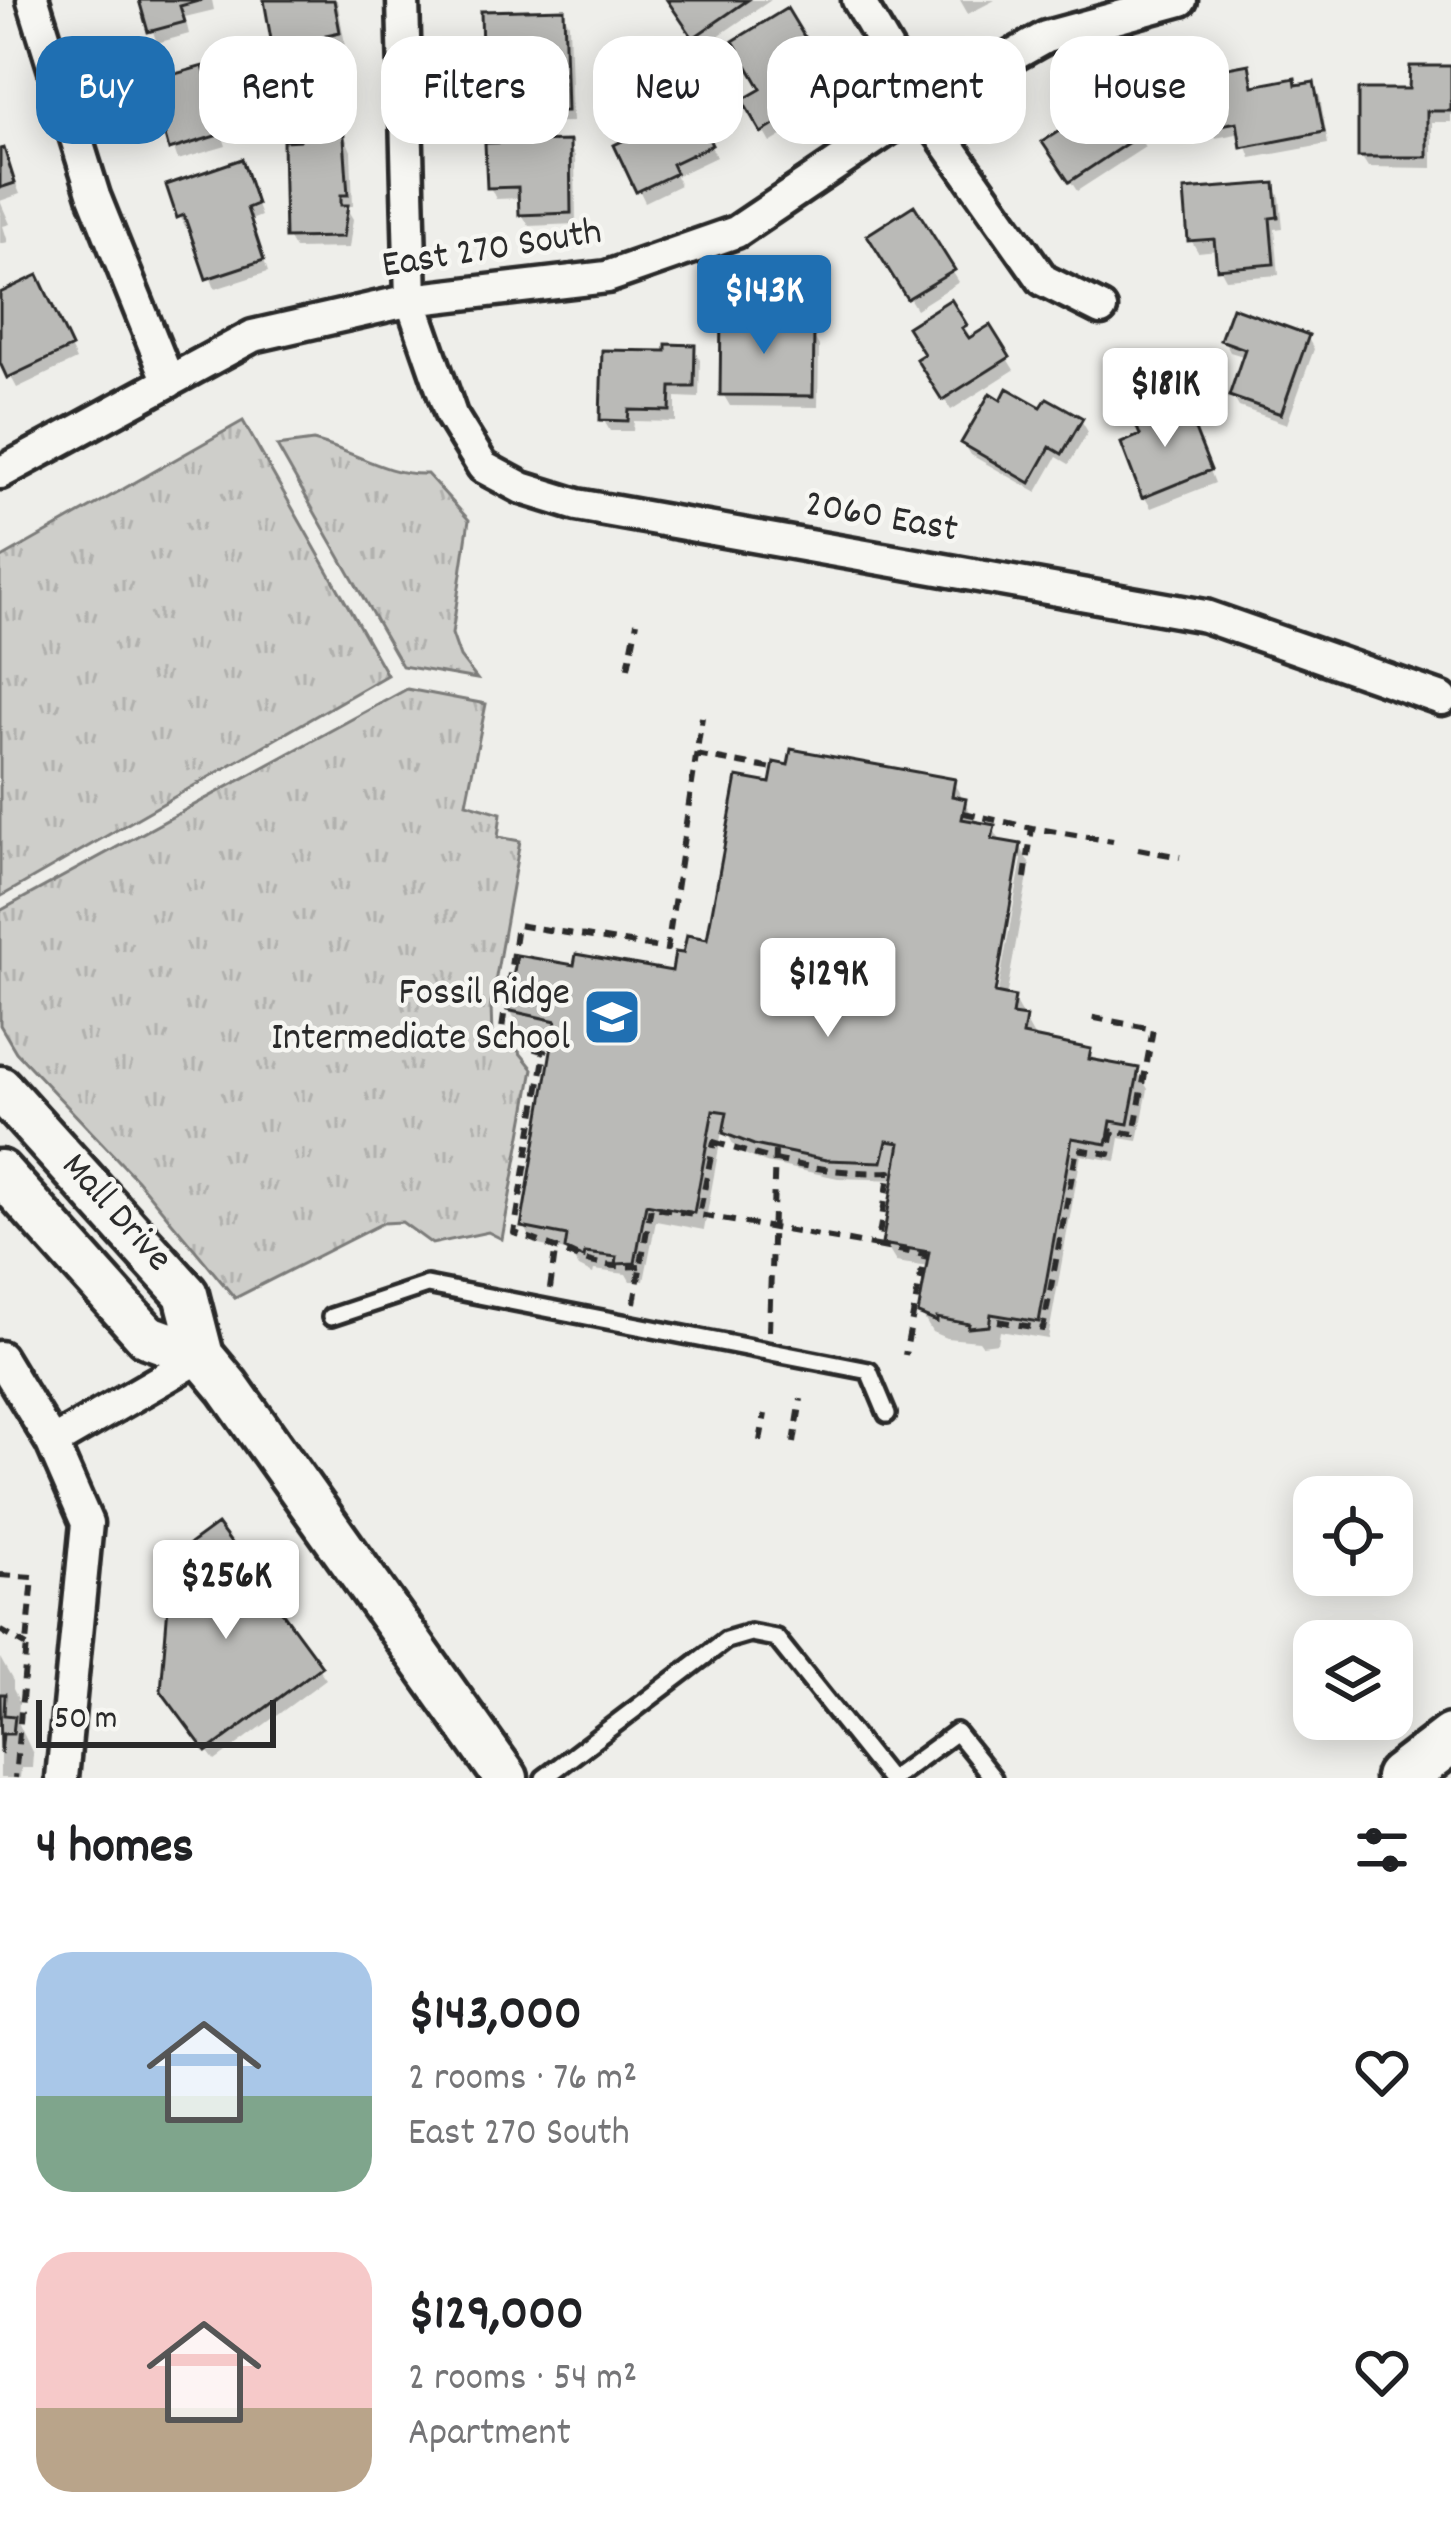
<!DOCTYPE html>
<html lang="en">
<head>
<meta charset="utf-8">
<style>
  body { margin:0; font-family:Dekko,sans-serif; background:#f2f2f2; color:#202124; height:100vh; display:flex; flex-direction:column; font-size:45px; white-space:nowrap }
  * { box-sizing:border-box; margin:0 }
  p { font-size:39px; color:#757577 }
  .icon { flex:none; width:66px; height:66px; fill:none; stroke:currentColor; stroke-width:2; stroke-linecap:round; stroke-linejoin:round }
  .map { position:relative; height:1778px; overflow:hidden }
  .details { display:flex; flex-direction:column; background:#fff; flex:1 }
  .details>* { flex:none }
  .banner { position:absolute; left:36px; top:36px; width:1380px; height:108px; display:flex; gap:24px }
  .controls { position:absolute; left:1293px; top:1476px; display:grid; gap:24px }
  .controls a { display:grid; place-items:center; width:120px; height:120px; border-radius:24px; background:#fff; box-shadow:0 6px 30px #0003; font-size:60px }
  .scale { position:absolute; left:36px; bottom:30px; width:240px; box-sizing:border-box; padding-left:12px; border:6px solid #2b2b2b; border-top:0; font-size:33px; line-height:42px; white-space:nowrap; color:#2b2b2b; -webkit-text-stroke:9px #f6f6f2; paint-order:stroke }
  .price { position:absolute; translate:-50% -102px; padding:0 27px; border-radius:12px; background:#fff; color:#222; font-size:39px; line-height:78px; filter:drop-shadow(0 3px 6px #0008) }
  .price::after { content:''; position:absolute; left:50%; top:72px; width:36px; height:27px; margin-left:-18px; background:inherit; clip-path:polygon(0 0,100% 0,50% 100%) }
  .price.on { background:#1f6fb2; color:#fff }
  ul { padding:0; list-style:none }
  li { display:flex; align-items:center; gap:36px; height:300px; padding:0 36px }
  li span { display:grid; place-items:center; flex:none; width:336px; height:240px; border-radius:36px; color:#555 }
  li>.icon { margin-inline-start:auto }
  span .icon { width:144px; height:144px; fill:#fffc; stroke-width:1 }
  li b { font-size:51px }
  h2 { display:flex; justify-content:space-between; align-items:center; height:144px; padding:0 36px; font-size:51px }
  .tag { padding:0 42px; border-radius:36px; background:#fff; box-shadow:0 6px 30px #0003; font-size:42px; line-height:108px }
  .tag.on { background:#1f6fb2; color:#fff }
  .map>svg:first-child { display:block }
</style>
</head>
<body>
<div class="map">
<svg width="1451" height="1778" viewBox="0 0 1451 1778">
  <defs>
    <pattern id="grass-tufts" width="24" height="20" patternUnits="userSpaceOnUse" patternTransform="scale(3)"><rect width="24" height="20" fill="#cececa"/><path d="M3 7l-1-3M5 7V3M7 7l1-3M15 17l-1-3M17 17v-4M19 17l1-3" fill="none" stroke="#b1b1ae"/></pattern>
  </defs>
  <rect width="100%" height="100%" fill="#eeeeea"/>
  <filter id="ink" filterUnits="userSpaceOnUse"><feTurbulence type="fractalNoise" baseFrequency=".00833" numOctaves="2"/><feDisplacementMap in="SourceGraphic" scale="24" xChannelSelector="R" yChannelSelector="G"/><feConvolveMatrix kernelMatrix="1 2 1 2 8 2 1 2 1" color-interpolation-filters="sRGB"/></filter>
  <g filter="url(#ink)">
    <path fill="url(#grass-tufts)" stroke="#7c7c7a" stroke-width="3" d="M243 421 387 675 0 897V559Z
      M313 441C352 450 386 476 427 474L469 520 452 634 460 657 477 679 402 666 277 446Z
      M407 689 486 704 466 803 501 813 498 837 520 841 491 1005 492 1037 516 1048 533 1069 502 1239 488 1232 432 1244 402 1222 383 1223 235 1298 137 1180 16 1052 0 1025V911Z"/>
    <path fill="#0003" fill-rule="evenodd" d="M142 0H212L214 10 185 17 189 34 157 43Z
      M267 0H337L345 44 330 46 339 97 291 106 284 94Z
      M670 0H771L702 47Z
      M960 0H995L968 14Z
      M562 12 569 24 572 122 508 123 501 112 500 62 492 63 485 51Z
      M786 13 826 79 803 93 810 104 802 109 808 120 770 143 746 101 765 90Z
      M168 67 174 78 201 70 226 146 178 160 161 111 155 113 148 102Z
      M1247 67 1256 88 1313 85 1320 97 1328 144 1251 158 1242 133 1215 138 1208 127Z
      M1451 69V122H1432V168L1368 167 1361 156 1412 92Z
      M1118 104 1145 147 1077 191 1053 154Z
      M700 122 716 157 676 176 680 185 645 202 618 147Z
      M341 126 351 151 353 206H345L353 219 349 248 295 249 288 237 303 143Z
      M568 144 575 156 576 224 529 226 522 214V198L496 199 490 187Z
      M3 151 20 194 0 201V152Z
      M241 163 261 216 251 220 268 272 215 289 191 226 186 228 180 216Z
      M1273 186 1280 197 1283 228 1275 229 1279 275 1226 279 1220 268 1218 250 1198 252 1191 240Z
      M0 201 10 224 3 226 8 242 0 244Z
      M913 209 959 282 916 309 871 236Z
      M43 290 76 360 17 388 0 356V297Z
      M950 303 972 340 989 329 1014 370 951 410 920 360 928 355Z
      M778 316 785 334H812L819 346 818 407 730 406 723 394Z
      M1307 337 1314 349 1287 424 1239 407 1232 395 1246 357 1230 352 1224 340Z
      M693 348 700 360 699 398 676 397V422L634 421 633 431H610L603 419 669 355Z
      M1042 411 1081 420 1088 432 1069 464 1057 457 1037 492 971 455 964 443Z
      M1187 412 1215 483 1151 508 1144 496Z
      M953 782 975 820 974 824 993 828 1002 844 1020 846 1030 865 1006 998 1013 999 1035 1038 1089 1051 1096 1064 1137 1071 1148 1089 1138 1141 1120 1138 1116 1161 1081 1155 1048 1339 1000 1331 998 1343 982 1345 979 1341 946 1338 932 1332 921 1313 929 1267 896 1262 885 1244 897 1180 838 1178 766 1163 737 1151 723 1126 704 1230 656 1221 644 1281H630L626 1274 594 1270 593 1274 579 1267 570 1252 534 1244 524 1226 557 1036 520 1028 510 1010 576 969 674 975 709 942 773 786ZM1016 859H1022L995 1008 989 1007Z
      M216 1528 326 1679 215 1761 171 1703Z
      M0 1658 13 1681V1689L19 1701 18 1722 33 1754 32 1768H21L20 1778H0Z"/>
    <path fill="#babab7" stroke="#2b2b2b" stroke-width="3" d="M139 0H202L180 6 185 22 148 32Z
      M264 0H334L340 32 326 35 335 86 281 96Z
      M667 0H748L693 38Z
      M787 8 822 66 799 80 806 91 798 96 804 107 761 133 742 100 761 89 733 41Z
      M564 9 567 111 498 112 497 51 482 52 481 11Z
      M169 64 172 75 203 66 222 134 169 150 155 100 146 103 137 73Z
      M1249 64 1253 86 1295 78 1296 85 1314 82 1324 132 1241 148 1237 122 1205 128 1195 74Z
      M1410 66H1451V111H1427V157H1358V89H1409Z
      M1119 100 1141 134 1069 182 1042 142 1073 122 1069 115 1085 104 1093 116Z
      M694 107 712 145 672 164 676 173 636 192 614 145Z
      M343 123 348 195H341V205H348L343 237 285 238 283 141 300 140 299 124Z
      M570 141 571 213 519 215 518 187 487 188 485 143Z
      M4 148 15 183 0 188V149Z
      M242 159 257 204 247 208 264 260 206 279 184 215 177 218 166 185Z
      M1275 183 1278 217 1270 218 1274 264 1217 269 1214 239 1188 241 1184 190Z
      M914 205 955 270 907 299 867 235Z
      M38 275 72 347 7 378 0 363V293Z
      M951 299 967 325 962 328 969 338 990 325 1010 357 942 400 916 359 924 354 907 327Z
      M1232 307 1309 335 1281 414 1229 396 1245 349 1220 340Z
      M721 312 780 313V331H814L813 396 720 395Z
      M666 344 695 345 694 387H671L670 411 629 410 628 421 600 420 602 350 666 351Z
      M1007 388 1041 407 1047 398 1083 418 1062 454 1050 447 1030 483 961 443 990 393 1001 400Z
      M1182 397 1211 470 1142 498 1121 443 1140 435 1136 425 1151 419 1148 410Z
      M791 749 955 779 952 796 966 799 962 819 995 825 992 839 1021 844 995 993 1015 997 1012 1015 1026 1017 1023 1035 1091 1049 1089 1059 1139 1068 1128 1124 1111 1121 1107 1144 1072 1138 1039 1322 991 1314 989 1326 968 1328 969 1324 937 1318V1322L918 1314 929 1252 882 1244 900 1143 887 1141 882 1162 826 1160 754 1145 723 1133 727 1112 713 1110 694 1213 646 1204 635 1263 616 1264 617 1257 585 1253 584 1258 565 1249 567 1236 521 1227 556 1021 507 1010 517 955 574 965 576 954 672 971 675 952 683 953 687 935 707 939 737 777 770 783 774 762 788 765Z
      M217 1524 322 1666 206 1752 161 1691 172 1557Z
      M0 1694H5L4 1715 15 1716 13 1734H3L1 1754Z"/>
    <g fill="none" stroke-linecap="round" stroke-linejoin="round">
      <g stroke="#2b2b2b" stroke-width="24">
        <path id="lane" d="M331 1317 427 1285 869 1371 887 1414
          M544 1778 726 1640 750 1633 776 1638 888 1778
          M893 1778 956 1732 993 1778"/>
      </g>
      <g stroke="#2b2b2b" stroke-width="39">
        <path id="street" d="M33 0 94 196 169 382
          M403 0 411 300 451 415 483 467 522 488 577 505 1205 616 1442 699
          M858 0 921 107 1043 280 1101 309
          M0 473 253 336 411 300 607 277 736 232 921 107 1046 37 1181 0
          M0 1357 52 1443 202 1356
          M52 1443 87 1523 62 1778"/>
      </g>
      <g stroke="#2b2b2b" stroke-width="51">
        <path id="secondary" d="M0 1088 186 1294 202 1356 228 1387 506 1778
          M0 1172 147 1336 202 1356"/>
      </g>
      <g stroke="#2b2b2b" stroke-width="57">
        <path id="primary" d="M1400 1778 1451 1739"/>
      </g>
      <path stroke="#2b2b2b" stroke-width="6" stroke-dasharray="12 9" stroke-linecap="butt" d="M628 668 637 622
        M696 755 773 769
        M964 813 1032 828
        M1138 849 1180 857
        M1025 878 1032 828 1113 841
        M714 1142C772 1161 829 1175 890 1172L877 1246 699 1215Z
        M877 1246 925 1255 905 1355
        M640 1266C584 1270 565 1248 514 1233L545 1052 516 1043 519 1030 502 1029 517 925 667 949 702 717
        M550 1289 556 1245
        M634 1303 651 1207 699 1215
        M998 1321 1043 1329 1077 1149 1109 1154 1113 1131 1134 1134 1153 1029 1084 1016
        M769 1331 775 1151
        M760 1441 765 1414
        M794 1443 801 1399
        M0 1575 33 1577 15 1778
        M0 1630 27 1646"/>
      <use href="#lane" stroke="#f6f6f2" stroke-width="15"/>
      <use href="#street" stroke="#f6f6f2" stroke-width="30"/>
      <use href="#secondary" stroke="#f6f6f2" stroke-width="42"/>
      <use href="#primary" stroke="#f6f6f2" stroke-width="48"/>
    </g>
  </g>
  <defs>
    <g id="school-square" transform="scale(3)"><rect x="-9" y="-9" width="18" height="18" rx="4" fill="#1f6fb2" stroke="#f6f6f2"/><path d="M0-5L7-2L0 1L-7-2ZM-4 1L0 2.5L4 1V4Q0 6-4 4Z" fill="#fff"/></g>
  </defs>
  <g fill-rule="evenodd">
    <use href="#school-square" x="612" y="1017"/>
  </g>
  <g text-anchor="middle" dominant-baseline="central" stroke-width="9" stroke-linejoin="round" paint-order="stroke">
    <g font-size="39" fill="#2b2b2b" stroke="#f6f6f2">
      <text transform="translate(492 251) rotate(-9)">East 270 South</text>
      <text transform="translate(881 519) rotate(10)">2060 East</text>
      <text transform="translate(115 1214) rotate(48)">Mall Drive</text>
    </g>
    <g font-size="39" fill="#2b2b2b" stroke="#f6f6f2" text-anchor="end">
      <text x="570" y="995">Fossil Ridge<tspan x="570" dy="45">Intermediate School</tspan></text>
    </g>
  </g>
</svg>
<div class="controls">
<a><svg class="icon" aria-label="locate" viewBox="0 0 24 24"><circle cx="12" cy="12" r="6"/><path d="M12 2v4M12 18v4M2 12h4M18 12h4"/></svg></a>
<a><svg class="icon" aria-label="layers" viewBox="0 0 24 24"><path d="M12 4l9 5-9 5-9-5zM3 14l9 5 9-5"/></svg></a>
</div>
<div class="scale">50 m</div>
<b class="price on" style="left:764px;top:357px">$143K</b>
<b class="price" style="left:1165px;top:450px">$181K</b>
<b class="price" style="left:828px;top:1040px">$129K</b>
<b class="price" style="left:226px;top:1642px">$256K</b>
<div class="banner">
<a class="tag on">Buy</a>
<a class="tag">Rent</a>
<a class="tag">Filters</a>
<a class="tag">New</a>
<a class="tag">Apartment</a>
<a class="tag">House</a>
</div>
</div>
<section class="details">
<h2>4 homes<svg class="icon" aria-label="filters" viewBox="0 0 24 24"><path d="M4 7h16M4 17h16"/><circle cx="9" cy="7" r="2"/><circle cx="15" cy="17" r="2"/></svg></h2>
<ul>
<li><span style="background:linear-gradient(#a9c7e8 60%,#7fa58c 0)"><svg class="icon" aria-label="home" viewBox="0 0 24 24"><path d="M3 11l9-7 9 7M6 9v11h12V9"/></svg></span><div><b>$143,000</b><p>2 rooms · 76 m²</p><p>East 270 South</p></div><svg class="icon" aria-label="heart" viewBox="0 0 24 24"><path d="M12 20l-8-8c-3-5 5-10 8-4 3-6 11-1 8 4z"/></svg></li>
<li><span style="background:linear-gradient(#f6c9c9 65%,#b9a48a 0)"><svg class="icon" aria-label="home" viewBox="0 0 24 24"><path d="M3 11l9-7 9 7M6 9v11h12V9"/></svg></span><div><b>$129,000</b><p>2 rooms · 54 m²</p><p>Apartment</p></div><svg class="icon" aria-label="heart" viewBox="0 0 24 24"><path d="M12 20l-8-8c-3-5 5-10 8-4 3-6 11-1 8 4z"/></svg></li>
</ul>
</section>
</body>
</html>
